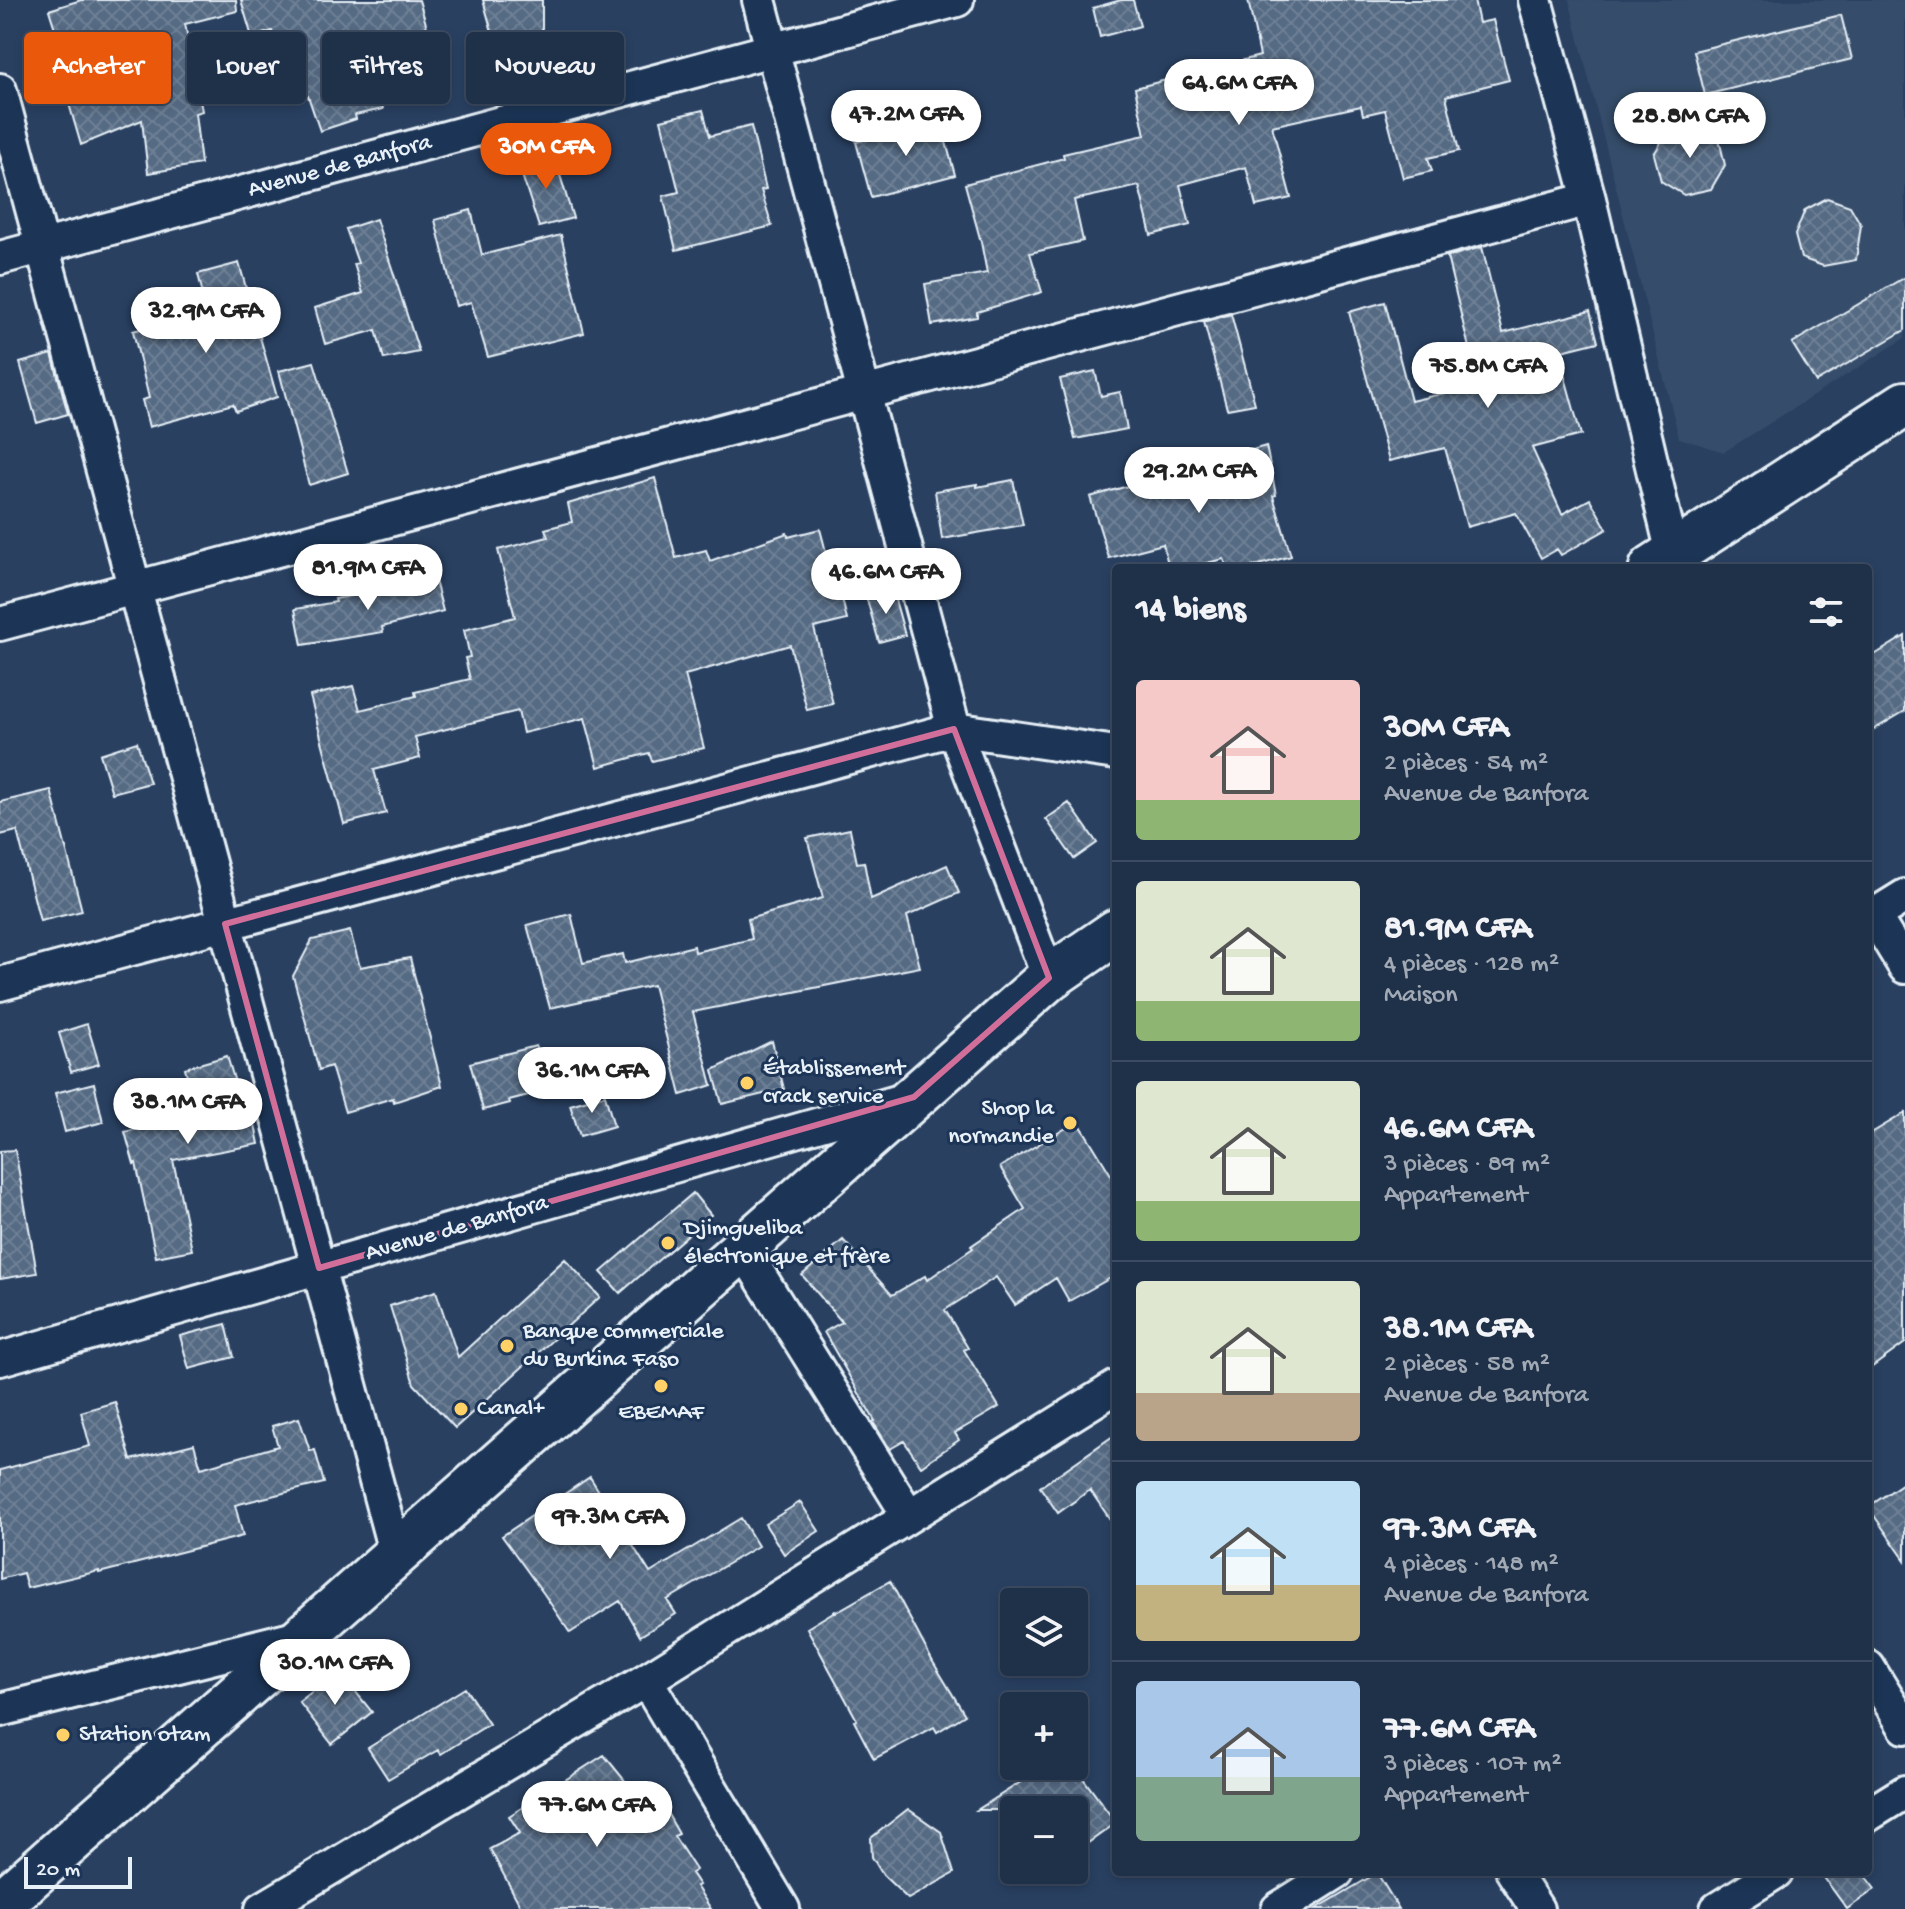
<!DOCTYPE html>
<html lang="fr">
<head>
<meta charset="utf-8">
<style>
  body { margin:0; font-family:"Gochi Hand",sans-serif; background:#273850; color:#f1f3f6; height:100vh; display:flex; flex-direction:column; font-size:30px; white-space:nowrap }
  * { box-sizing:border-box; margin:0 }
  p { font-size:26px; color:#a1a9b4 }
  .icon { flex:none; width:44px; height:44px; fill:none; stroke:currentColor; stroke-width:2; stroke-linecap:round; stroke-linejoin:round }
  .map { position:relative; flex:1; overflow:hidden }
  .details { position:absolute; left:1112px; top:564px; width:760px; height:1312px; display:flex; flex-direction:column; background:#1f3049; border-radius:8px; box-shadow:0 4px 12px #0003,0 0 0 2px #3c4b61 }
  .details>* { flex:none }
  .guide { position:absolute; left:24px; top:32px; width:760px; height:72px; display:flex; gap:16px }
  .controls { position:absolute; left:1000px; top:1588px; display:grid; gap:16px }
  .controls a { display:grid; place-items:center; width:88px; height:88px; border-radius:8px; background:#1f3049; box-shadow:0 4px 12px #0003,0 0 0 2px #3c4b61; font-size:40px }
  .scale { position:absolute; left:24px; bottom:20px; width:108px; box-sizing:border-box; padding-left:8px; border:4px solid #e8f1f8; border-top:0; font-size:22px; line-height:28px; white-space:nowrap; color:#e8f1f8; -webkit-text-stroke:6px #1d3557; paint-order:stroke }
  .price { position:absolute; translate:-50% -68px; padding:0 18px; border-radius:28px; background:#fff; color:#222; font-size:26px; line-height:52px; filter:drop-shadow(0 2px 4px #0008) }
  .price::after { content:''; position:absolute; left:50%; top:48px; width:24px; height:18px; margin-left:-12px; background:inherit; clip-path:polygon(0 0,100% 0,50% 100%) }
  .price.selected { background:#ea580c; color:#fff }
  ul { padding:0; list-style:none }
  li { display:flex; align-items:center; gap:24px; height:200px; padding:0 24px }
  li+li { border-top:2px solid #3c4b61 }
  li span { display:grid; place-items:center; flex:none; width:224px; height:160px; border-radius:8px; color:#555 }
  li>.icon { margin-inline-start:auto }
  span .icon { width:96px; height:96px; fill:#fffc; stroke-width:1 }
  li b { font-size:34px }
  h2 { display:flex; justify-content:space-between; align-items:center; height:96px; padding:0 24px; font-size:34px }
  .tag { padding:0 28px; border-radius:8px; background:#1f3049; box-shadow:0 4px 12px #0003,0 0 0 2px #3c4b61; font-size:28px; line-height:72px }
  .tag.selected { background:#ea580c; color:#fff }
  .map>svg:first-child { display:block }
</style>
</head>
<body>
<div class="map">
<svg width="1905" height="1909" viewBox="0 0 1905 1909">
  <defs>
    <pattern id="building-cross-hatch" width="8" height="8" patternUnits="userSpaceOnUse" patternTransform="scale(2)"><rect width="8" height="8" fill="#556a83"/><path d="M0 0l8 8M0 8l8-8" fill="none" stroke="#6d8095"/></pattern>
  </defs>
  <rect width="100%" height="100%" fill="#294061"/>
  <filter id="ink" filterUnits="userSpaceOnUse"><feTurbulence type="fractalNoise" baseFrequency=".0125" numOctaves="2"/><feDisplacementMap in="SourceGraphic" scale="16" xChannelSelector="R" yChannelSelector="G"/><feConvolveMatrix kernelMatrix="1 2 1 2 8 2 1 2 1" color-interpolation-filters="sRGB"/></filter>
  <g filter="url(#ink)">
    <path fill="#364d6b" d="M1569 0H1905V338L1724 452 1679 438Z"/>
    <path fill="url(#building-cross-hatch)" stroke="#e8f1f8" stroke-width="2" d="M81 0H236L237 11 185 24 202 111 195 113 201 164 148 173 142 120 81 145 58 66 66 63 49 10Z
      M241 0H419L438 65 376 82 383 109 355 115 356 119 320 131 308 96 286 100 272 31 252 37Z
      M483 0H542V92L535 94 518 47 498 53Z
      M1121 0H1133L1140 26 1100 37 1093 8Z
      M1248 0H1474L1479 23 1493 20 1509 80 1446 96 1459 151 1428 158 1432 171 1403 178 1385 110 1363 115 1361 106 1272 126 1291 198 1256 206 1246 167 1180 185 1190 225 1151 235 1139 186 1074 200 1083 241 1030 253 1042 292 977 312V317L932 325 925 284 987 273 981 242 965 184 1064 158 1063 154 1145 135 1135 88 1260 56Z
      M1841 15 1852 59 1705 95 1694 51Z
      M703 110 710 136 751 126 766 189 761 190 772 226 676 250 663 196 679 192 661 120Z
      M940 120 955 175 871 197 856 142Z
      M1695 124 1719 139 1725 165 1711 189 1684 195 1661 181 1654 154 1668 131Z
      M554 155 573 218 539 227 519 166Z
      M1827 198 1850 206 1861 225 1856 260 1823 266 1801 258 1795 235 1805 210Z
      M471 210 482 255 561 235 584 333 488 357 471 302 456 306 435 220Z
      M376 219 419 352 384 359 376 330 325 344 315 308 363 293 354 264 358 263 346 229Z
      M1482 247 1503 333 1590 311 1598 342 1558 352 1581 435 1532 448 1562 514 1590 499 1607 529 1561 555 1557 549 1541 558 1516 513 1467 527 1445 448 1389 461 1349 312 1385 302 1411 401 1478 385 1447 257Z
      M239 263 277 397 236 411 233 404 149 427 142 400 149 398 133 331 207 310 198 274Z
      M1905 277V330L1816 382 1792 343Z
      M1231 314 1255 404 1227 409 1204 322Z
      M52 354 68 414 37 423 20 363Z
      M314 362 348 473 309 485 279 371Z
      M1095 371 1101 396 1120 392 1127 429 1075 439 1060 379Z
      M1266 446 1276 495 1273 496 1291 556 1248 568H1227L1224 559 1185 568H1169L1163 544 1109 558 1090 497Z
      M655 478 676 558 706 550 710 561 787 533 788 537 820 529 835 586 839 585 847 620 814 628 833 704 807 710 790 645 685 675 704 748 652 761 649 753 598 767 585 718 523 733 518 711 415 737 420 758 374 770 386 813 344 824 310 696 353 686 360 710 416 696 415 692 470 679 465 658 470 657 464 630 515 617 498 550 548 537 545 529 572 522 568 504Z
      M1013 480 1023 525 942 539 935 491 977 484V487Z
      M434 577 443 611 382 627 383 632 302 645 295 609 336 602 335 599 374 591V593Z
      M892 589 905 635 879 642 866 596Z
      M1905 636V711L1868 733V659Z
      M137 742 150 783 112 793 100 754Z
      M51 790 82 911 40 921 17 831 0 835V802Z
      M1069 803 1097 843 1074 859 1046 819Z
      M850 829 857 863 864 862 871 899 947 865 959 893 907 916 920 967 693 1012 712 1085 681 1095 653 985 550 1008 527 925 571 914 583 963 623 954 625 963 694 946 695 952 752 939 748 919 823 898 807 838Z
      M350 931 360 967 410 958 442 1086 394 1102 393 1098 345 1112 331 1066 319 1070 293 976 312 940Z
      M87 1024 99 1064 71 1072 59 1033Z
      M772 1041 784 1089 722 1104 713 1070Z
      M536 1046 548 1090 509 1100 510 1103 483 1110 470 1063Z
      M227 1056 241 1102 250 1100 259 1144 173 1160 192 1250 156 1257 136 1163 134 1164 125 1132 181 1117 172 1091 190 1086 185 1068Z
      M94 1083 103 1122 65 1132 55 1093Z
      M605 1095 614 1126 580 1136 570 1105Z
      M1905 1113V1343L1868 1370V1135Z
      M1078 1121 1116 1183V1275L1069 1301 1056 1278 1015 1305 996 1277 945 1310 968 1348 964 1350 999 1407 955 1433 959 1440 921 1466 904 1441 890 1449 873 1422 875 1421 824 1332 842 1322 802 1275 843 1240 892 1295 925 1276 927 1280 973 1248 971 1246 1025 1209 1000 1167Z
      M15 1150 37 1273 0 1279V1151Z
      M693 1193 711 1215 620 1293 601 1272Z
      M565 1259 600 1297 455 1428 414 1384 390 1306 436 1291 458 1357Z
      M226 1324 234 1357 189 1369 180 1336Z
      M115 1402 131 1460 194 1444 201 1468 278 1446 272 1426 299 1418 310 1451 315 1450 324 1483 235 1505 243 1536 99 1573V1571L27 1588 23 1573 0 1579V1470L90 1446 81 1412Z
      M1116 1434V1528L1090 1490 1058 1513 1040 1487Z
      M590 1477 650 1573 741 1518 758 1546 667 1600 676 1614 640 1636 620 1601 570 1633 544 1594 502 1536Z
      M1905 1482V1560L1868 1507Z
      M800 1502 819 1531 784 1554 765 1524Z
      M890 1581 933 1662 965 1715 937 1732 934 1727 874 1759 854 1721 857 1720 807 1628 835 1611 836 1612Z
      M339 1671 372 1712 332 1744 299 1702Z
      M465 1688 489 1724 441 1754 438 1750 388 1779 368 1748Z
      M604 1755 643 1803 657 1795 679 1834 674 1836 696 1870 691 1873 699 1885 696 1886 711 1909H522L490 1849 520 1833 509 1816Z
      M1019 1766H1074L1116 1823 1074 1853V1810H977L1027 1778Z
      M908 1809 941 1832 954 1873 908 1899 883 1875 872 1857 871 1838Z
      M1820 1872H1862L1875 1889 1847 1909Z
      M1377 1873 1399 1909H1316Z"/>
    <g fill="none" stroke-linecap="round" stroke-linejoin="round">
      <g stroke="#e8f1f8" stroke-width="38">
        <path id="street" d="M759 0 954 729 1049 978
          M1535 0 1589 199 1673 554
          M0 90 396 1555
          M0 258 957 0
          M0 624 1589 199
          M1874 916 1905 967
          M1868 919 1905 896
          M0 984 954 729 1116 753
          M743 1249 909 1516
          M0 1359 904 1100
          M1868 1667 1905 1727
          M646 1680 783 1909
          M0 1710 300 1636
          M1868 1815 1905 1792
          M1513 1872 1537 1909
          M262 1909 646 1680 1116 1387
          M1278 1909 1337 1872
          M1717 1909 1776 1872"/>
      </g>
      <g stroke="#e8f1f8" stroke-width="50">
        <path id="secondary" d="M1652 568 1905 404
          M0 1904 1049 978 1116 932"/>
      </g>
      <use href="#street" stroke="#1d3557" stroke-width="32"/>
      <use href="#secondary" stroke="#1d3557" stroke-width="44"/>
    </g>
  </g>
  <path fill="none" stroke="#d16f9a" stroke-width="6" stroke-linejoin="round" d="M954 729 1049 978 914 1097 319 1268 225 924Z"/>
  <g fill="#ffd166" stroke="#1d3557" stroke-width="3">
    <circle cx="747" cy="1083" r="8"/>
    <circle cx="1070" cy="1123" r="8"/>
    <circle cx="668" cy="1243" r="8"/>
    <circle cx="507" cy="1346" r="8"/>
    <circle cx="661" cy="1386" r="8"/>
    <circle cx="461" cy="1409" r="8"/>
    <circle cx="63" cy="1735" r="8"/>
  </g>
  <g text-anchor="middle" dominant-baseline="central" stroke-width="6" stroke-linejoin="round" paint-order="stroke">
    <g font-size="24" fill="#e8f1f8" stroke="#1d3557">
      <text transform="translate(340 167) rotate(-15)">Avenue de Banfora</text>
      <text transform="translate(457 1229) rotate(-16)">Avenue de Banfora</text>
    </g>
    <g font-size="24" fill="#e8f1f8" stroke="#1d3557" text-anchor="start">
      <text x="763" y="1069">Établissement<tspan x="763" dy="28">crack service</tspan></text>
      <text x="1054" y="1109" text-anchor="end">Shop la<tspan x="1054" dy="28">normandie</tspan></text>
      <text x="684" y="1229">Djimgueliba<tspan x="684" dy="28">électronique et frère</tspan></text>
      <text x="523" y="1332">Banque commerciale<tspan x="523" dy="28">du Burkina Faso</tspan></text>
      <text x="477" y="1409">Canal+</text>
      <text x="661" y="1413" text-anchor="middle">EBEMAF</text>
      <text x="79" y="1735">Station otam</text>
    </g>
  </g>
</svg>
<div class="controls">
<a><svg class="icon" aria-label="layers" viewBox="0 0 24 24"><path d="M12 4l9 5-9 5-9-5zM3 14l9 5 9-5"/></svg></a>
<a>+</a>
<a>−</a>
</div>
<div class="scale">20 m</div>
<b class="price" style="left:1239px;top:127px">64.6M CFA</b>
<b class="price" style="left:906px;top:158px">47.2M CFA</b>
<b class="price" style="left:1690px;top:160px">28.8M CFA</b>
<b class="price selected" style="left:546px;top:191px">30M CFA</b>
<b class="price" style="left:206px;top:355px">32.9M CFA</b>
<b class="price" style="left:1488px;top:410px">75.8M CFA</b>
<b class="price" style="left:1199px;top:515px">29.2M CFA</b>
<b class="price" style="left:368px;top:612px">81.9M CFA</b>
<b class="price" style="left:886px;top:616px">46.6M CFA</b>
<b class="price" style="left:592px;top:1115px">36.1M CFA</b>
<b class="price" style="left:188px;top:1146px">38.1M CFA</b>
<b class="price" style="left:610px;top:1561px">97.3M CFA</b>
<b class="price" style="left:335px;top:1707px">30.1M CFA</b>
<b class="price" style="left:597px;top:1849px">77.6M CFA</b>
<div class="guide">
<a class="tag selected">Acheter</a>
<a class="tag">Louer</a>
<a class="tag">Filtres</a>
<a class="tag">Nouveau</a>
</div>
<section class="details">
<h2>14 biens<svg class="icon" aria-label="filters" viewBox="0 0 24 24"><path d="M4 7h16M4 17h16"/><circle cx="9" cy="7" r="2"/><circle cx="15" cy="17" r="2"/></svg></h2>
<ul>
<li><span style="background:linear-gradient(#f6c9c9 75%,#8fb573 0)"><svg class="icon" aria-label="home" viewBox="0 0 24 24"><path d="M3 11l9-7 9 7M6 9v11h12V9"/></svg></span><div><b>30M CFA</b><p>2 pièces · 54 m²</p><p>Avenue de Banfora</p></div></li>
<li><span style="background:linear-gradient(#dfe7d0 75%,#8fb573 0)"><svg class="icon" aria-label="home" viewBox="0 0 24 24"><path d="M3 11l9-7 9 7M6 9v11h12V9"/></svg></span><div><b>81.9M CFA</b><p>4 pièces · 128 m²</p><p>Maison</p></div></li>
<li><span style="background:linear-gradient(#dfe7d0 75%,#8fb573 0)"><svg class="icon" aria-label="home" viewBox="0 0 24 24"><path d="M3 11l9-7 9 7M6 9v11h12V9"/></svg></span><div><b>46.6M CFA</b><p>3 pièces · 89 m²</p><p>Appartement</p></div></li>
<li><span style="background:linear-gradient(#dfe7d0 70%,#b9a48a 0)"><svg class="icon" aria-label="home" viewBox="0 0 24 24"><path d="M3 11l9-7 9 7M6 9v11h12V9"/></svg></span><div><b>38.1M CFA</b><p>2 pièces · 58 m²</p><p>Avenue de Banfora</p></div></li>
<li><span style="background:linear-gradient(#bfe0f5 65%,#c2b280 0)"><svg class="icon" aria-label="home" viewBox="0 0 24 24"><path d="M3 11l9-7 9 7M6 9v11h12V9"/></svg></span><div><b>97.3M CFA</b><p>4 pièces · 148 m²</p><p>Avenue de Banfora</p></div></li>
<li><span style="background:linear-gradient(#a9c7e8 60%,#7fa58c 0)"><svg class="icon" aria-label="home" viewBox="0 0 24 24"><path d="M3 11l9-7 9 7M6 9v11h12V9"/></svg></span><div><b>77.6M CFA</b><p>3 pièces · 107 m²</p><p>Appartement</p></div></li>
</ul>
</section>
</div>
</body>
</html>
